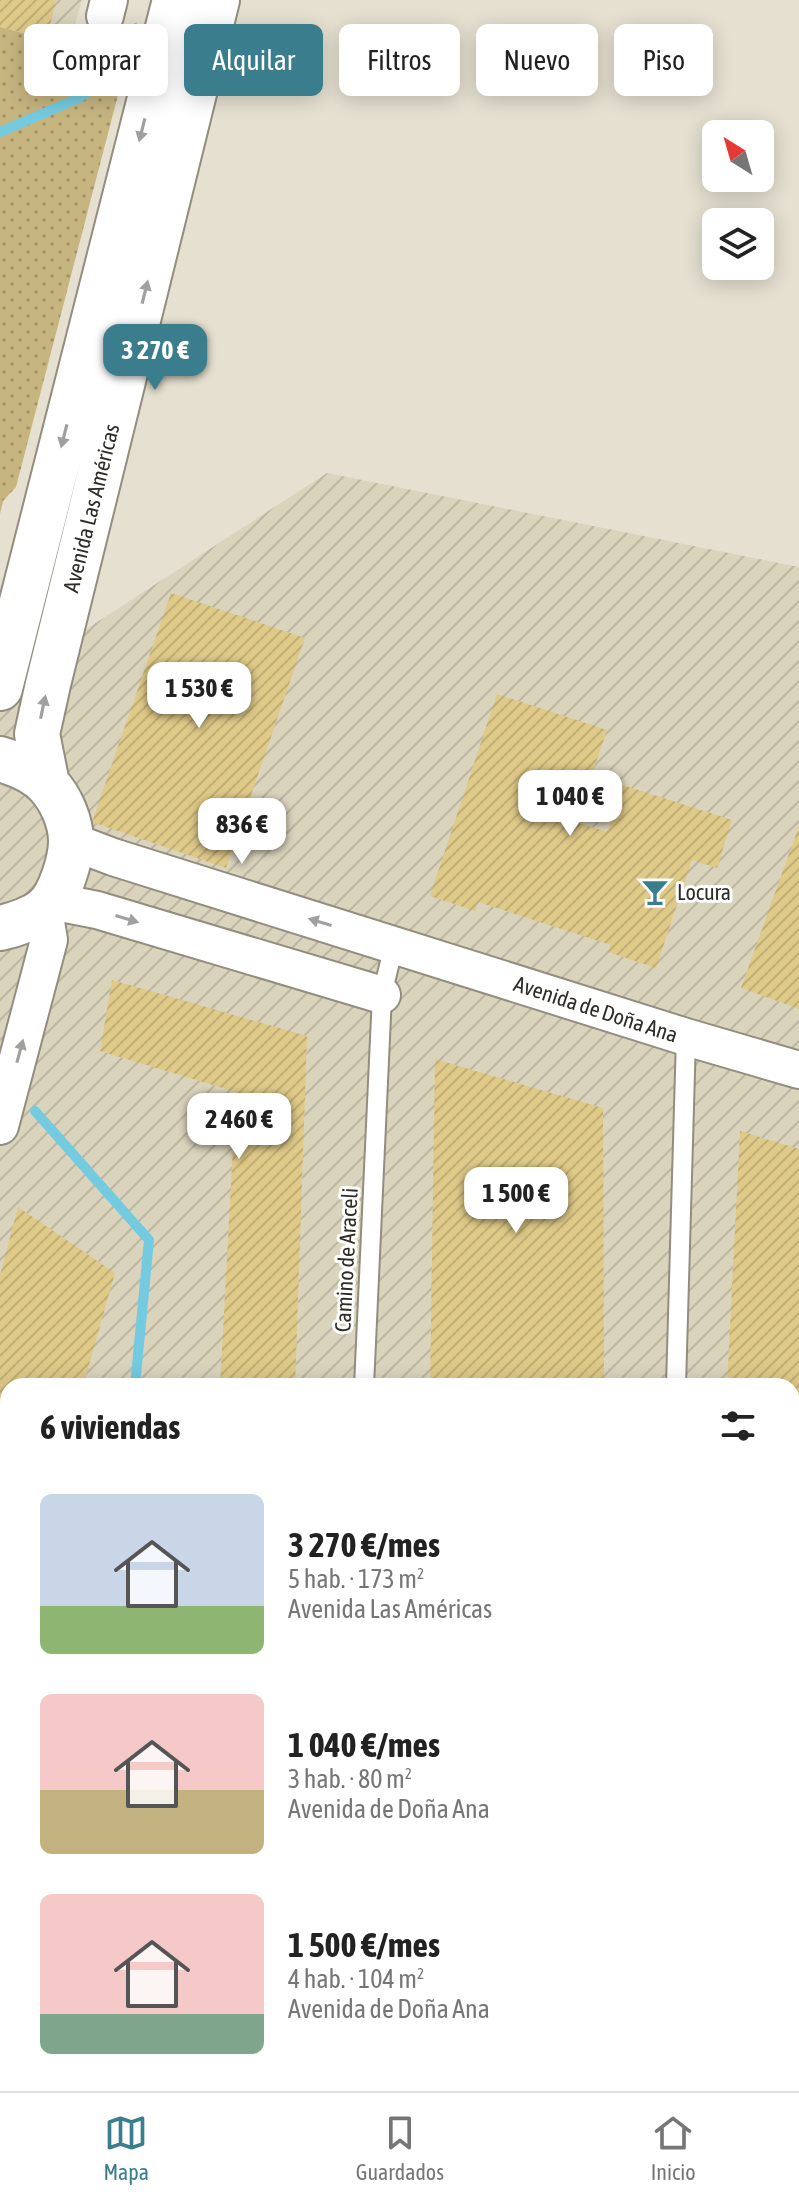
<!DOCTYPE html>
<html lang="es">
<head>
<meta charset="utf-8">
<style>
  body { margin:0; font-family:"Asap Condensed",sans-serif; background:#f6f6f6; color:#222; height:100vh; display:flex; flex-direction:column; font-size:30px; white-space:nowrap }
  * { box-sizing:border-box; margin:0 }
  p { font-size:26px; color:#767676 }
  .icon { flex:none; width:44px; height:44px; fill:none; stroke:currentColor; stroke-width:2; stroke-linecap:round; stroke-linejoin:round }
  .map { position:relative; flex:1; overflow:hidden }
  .drawer { position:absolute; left:0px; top:1378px; width:800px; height:714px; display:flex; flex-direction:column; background:#fff; border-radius:24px 24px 0 0; box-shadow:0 4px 20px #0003 }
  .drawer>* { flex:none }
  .banner { position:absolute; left:24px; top:24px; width:752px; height:72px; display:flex; gap:16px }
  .needle { width:52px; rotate:323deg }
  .buttons { position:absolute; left:702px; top:120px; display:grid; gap:16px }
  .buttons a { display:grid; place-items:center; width:72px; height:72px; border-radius:12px; background:#fff; box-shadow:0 4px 20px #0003; font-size:40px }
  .price { position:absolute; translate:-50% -68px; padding:0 18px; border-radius:16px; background:#fff; color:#222; font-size:26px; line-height:52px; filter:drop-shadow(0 2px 4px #0008) }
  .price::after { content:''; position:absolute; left:50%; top:48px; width:24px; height:18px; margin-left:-12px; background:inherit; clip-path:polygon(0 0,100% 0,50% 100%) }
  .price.current { background:#3a7e8d; color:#fff }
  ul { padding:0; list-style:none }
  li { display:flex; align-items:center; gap:24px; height:200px; padding:0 40px }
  li span { display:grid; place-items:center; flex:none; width:224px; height:160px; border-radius:12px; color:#555 }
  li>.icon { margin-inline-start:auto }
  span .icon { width:96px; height:96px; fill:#fffc; stroke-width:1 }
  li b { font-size:34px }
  h2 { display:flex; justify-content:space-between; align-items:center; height:96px; padding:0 40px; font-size:34px }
  .chip { padding:0 28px; border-radius:12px; background:#fff; box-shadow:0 4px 20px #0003; font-size:28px; line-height:72px }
  .chip.current { background:#3a7e8d; color:#fff }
  .tabs { display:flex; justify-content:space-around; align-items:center; height:112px; border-top:2px solid #e0e0e0; background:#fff; font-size:22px; color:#767676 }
  .tabs a { display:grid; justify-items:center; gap:4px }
  .tabs .current { color:#3a7e8d }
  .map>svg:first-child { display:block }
</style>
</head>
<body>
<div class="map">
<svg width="799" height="2091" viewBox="0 0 799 2091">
  <defs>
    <pattern id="industrial-furrows" width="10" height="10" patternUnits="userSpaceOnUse" patternTransform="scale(2)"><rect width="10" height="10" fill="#dbd4bd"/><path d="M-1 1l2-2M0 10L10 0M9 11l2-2" fill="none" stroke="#bcb6a2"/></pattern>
    <pattern id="grass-dots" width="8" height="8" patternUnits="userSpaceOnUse" patternTransform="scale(2)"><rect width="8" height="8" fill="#c7b580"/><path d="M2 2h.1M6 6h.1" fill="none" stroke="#a29469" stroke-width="1.8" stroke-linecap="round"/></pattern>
    <pattern id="building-hatch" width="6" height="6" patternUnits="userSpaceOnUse" patternTransform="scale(2)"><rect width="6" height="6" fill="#e0ca88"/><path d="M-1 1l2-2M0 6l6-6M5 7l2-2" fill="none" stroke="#c0ae75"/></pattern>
  </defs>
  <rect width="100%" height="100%" fill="#e5e0d0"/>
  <path fill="url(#industrial-furrows)" fill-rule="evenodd" d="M0 0H82L69 45 0 27Z
    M327 473 799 567V2091H0V685ZM8 1386H792V2084H8Z"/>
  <path fill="url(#grass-dots)" d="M137 22 16 487 3 501 0 514V27L69 45 92 48Z"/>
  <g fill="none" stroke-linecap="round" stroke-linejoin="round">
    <path stroke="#74cbe0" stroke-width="10" d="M0 132 79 98 125 65
      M35 1111 149 1240 135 1386
      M0 1920 8 1905"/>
  </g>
  <path fill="url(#building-hatch)" d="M0 0H56L47 39 0 27Z
    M171 593 305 638 226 868 92 822Z
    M497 694 607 730 576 822 607 832 623 785 732 820 717 868 692 860 656 968 608 952 611 945 478 902 475 911 430 896Z
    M799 826V1009L741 988Z
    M112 980 307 1036 295 1386H220L236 1092 100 1051Z
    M435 1059 603 1108 604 1386H430Z
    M740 1131 799 1149V1457H792V1386H727Z
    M18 1207 115 1273 83 1386H8V1833L0 1844V1275Z
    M792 1564H799V1795H792Z
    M792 1828 799 1829V1963H792Z
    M606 2084 727 2088V2091H605Z"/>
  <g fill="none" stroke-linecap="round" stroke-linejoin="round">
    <g stroke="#928d7f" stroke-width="22">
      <path id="service" d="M364 1386 382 995 394 945
        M676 1386 686 1037
        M792 1522H799"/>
    </g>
    <g stroke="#928d7f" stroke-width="40">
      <path id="minor" d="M105 16 109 0
        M71 841 113 857 686 1037 799 1070
        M51 901 97 910 382 995
        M0 1126 49 940 44 910
        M792 2030H799
        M11 2091 14 2084"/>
    </g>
    <g stroke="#928d7f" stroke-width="48">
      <path id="tertiary" d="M0 688 175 0
        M0 759C17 764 36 771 48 785 61 799 71 822 71 841 71 860 60 896 45 909 35 918 14 925 0 928
        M47 784 37 734 48 684 217 0"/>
    </g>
    <use href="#service" stroke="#fff" stroke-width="18"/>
    <use href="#minor" stroke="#fff" stroke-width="36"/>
    <use href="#tertiary" stroke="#fff" stroke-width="44"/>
  </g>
  <defs><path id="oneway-solid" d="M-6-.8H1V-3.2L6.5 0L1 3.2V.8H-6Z" transform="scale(2)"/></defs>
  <g fill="#a1a09e">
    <use href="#oneway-solid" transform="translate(142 130) rotate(104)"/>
    <use href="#oneway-solid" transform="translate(145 292) rotate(-76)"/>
    <use href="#oneway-solid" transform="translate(64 436) rotate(104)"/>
    <use href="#oneway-solid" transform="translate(43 707) rotate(-78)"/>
    <use href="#oneway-solid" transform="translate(127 919) rotate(17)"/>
    <use href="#oneway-solid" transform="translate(320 922) rotate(-163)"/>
    <use href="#oneway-solid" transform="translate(20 1051) rotate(-75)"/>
  </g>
  <defs>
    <g id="bar-bare" transform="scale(2.16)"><path d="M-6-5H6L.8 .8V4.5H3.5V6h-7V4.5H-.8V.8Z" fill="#3a7e8d" stroke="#fff" stroke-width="2.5" paint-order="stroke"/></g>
  </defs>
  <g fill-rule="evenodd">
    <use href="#bar-bare" x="655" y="892"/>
  </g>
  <g text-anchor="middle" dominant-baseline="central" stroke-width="6" stroke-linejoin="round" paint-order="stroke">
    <g font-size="22" fill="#2f2d27" stroke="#fff">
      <text transform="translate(91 508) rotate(-76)">Avenida Las Américas</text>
      <text transform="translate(596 1009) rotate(18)">Avenida de Doña Ana</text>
      <text transform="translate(346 1260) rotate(-87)">Camino de Araceli</text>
    </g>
    <g font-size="22" fill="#2f2d27" stroke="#fff" text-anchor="start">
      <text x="677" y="892">Locura</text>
    </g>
  </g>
</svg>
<div class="buttons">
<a><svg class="needle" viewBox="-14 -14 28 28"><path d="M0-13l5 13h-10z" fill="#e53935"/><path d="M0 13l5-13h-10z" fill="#767676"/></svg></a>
<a><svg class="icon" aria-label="layers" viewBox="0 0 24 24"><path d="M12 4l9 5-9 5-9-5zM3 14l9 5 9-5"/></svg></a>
</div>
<b class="price current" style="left:155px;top:392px">3 270 €</b>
<b class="price" style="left:199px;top:730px">1 530 €</b>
<b class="price" style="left:570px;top:838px">1 040 €</b>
<b class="price" style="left:242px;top:866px">836 €</b>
<b class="price" style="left:239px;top:1161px">2 460 €</b>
<b class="price" style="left:516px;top:1235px">1 500 €</b>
<div class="banner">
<a class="chip">Comprar</a>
<a class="chip current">Alquilar</a>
<a class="chip">Filtros</a>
<a class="chip">Nuevo</a>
<a class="chip">Piso</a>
</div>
<section class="drawer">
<h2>6 viviendas<svg class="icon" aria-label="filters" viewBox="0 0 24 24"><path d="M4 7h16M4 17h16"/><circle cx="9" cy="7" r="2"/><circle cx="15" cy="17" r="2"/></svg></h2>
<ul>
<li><span style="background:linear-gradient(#c9d6e8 70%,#8fb573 0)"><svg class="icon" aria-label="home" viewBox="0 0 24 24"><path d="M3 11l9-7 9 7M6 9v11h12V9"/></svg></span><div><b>3 270 €/mes</b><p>5 hab. · 173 m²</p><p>Avenida Las Américas</p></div></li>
<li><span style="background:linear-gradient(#f6c9c9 60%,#c2b280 0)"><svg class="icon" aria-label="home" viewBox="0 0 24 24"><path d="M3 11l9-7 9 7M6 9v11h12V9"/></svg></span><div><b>1 040 €/mes</b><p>3 hab. · 80 m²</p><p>Avenida de Doña Ana</p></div></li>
<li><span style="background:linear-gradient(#f6c9c9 75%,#7fa58c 0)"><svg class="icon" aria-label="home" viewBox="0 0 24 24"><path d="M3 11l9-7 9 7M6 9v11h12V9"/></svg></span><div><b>1 500 €/mes</b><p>4 hab. · 104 m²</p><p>Avenida de Doña Ana</p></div></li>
</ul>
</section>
</div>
<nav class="tabs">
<a class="current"><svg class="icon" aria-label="map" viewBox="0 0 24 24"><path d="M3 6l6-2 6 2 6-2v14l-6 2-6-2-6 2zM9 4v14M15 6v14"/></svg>Mapa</a>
<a><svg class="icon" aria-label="saved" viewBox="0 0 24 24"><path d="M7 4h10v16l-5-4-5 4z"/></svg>Guardados</a>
<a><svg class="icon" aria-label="home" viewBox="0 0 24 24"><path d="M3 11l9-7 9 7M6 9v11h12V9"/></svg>Inicio</a>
</nav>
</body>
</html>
